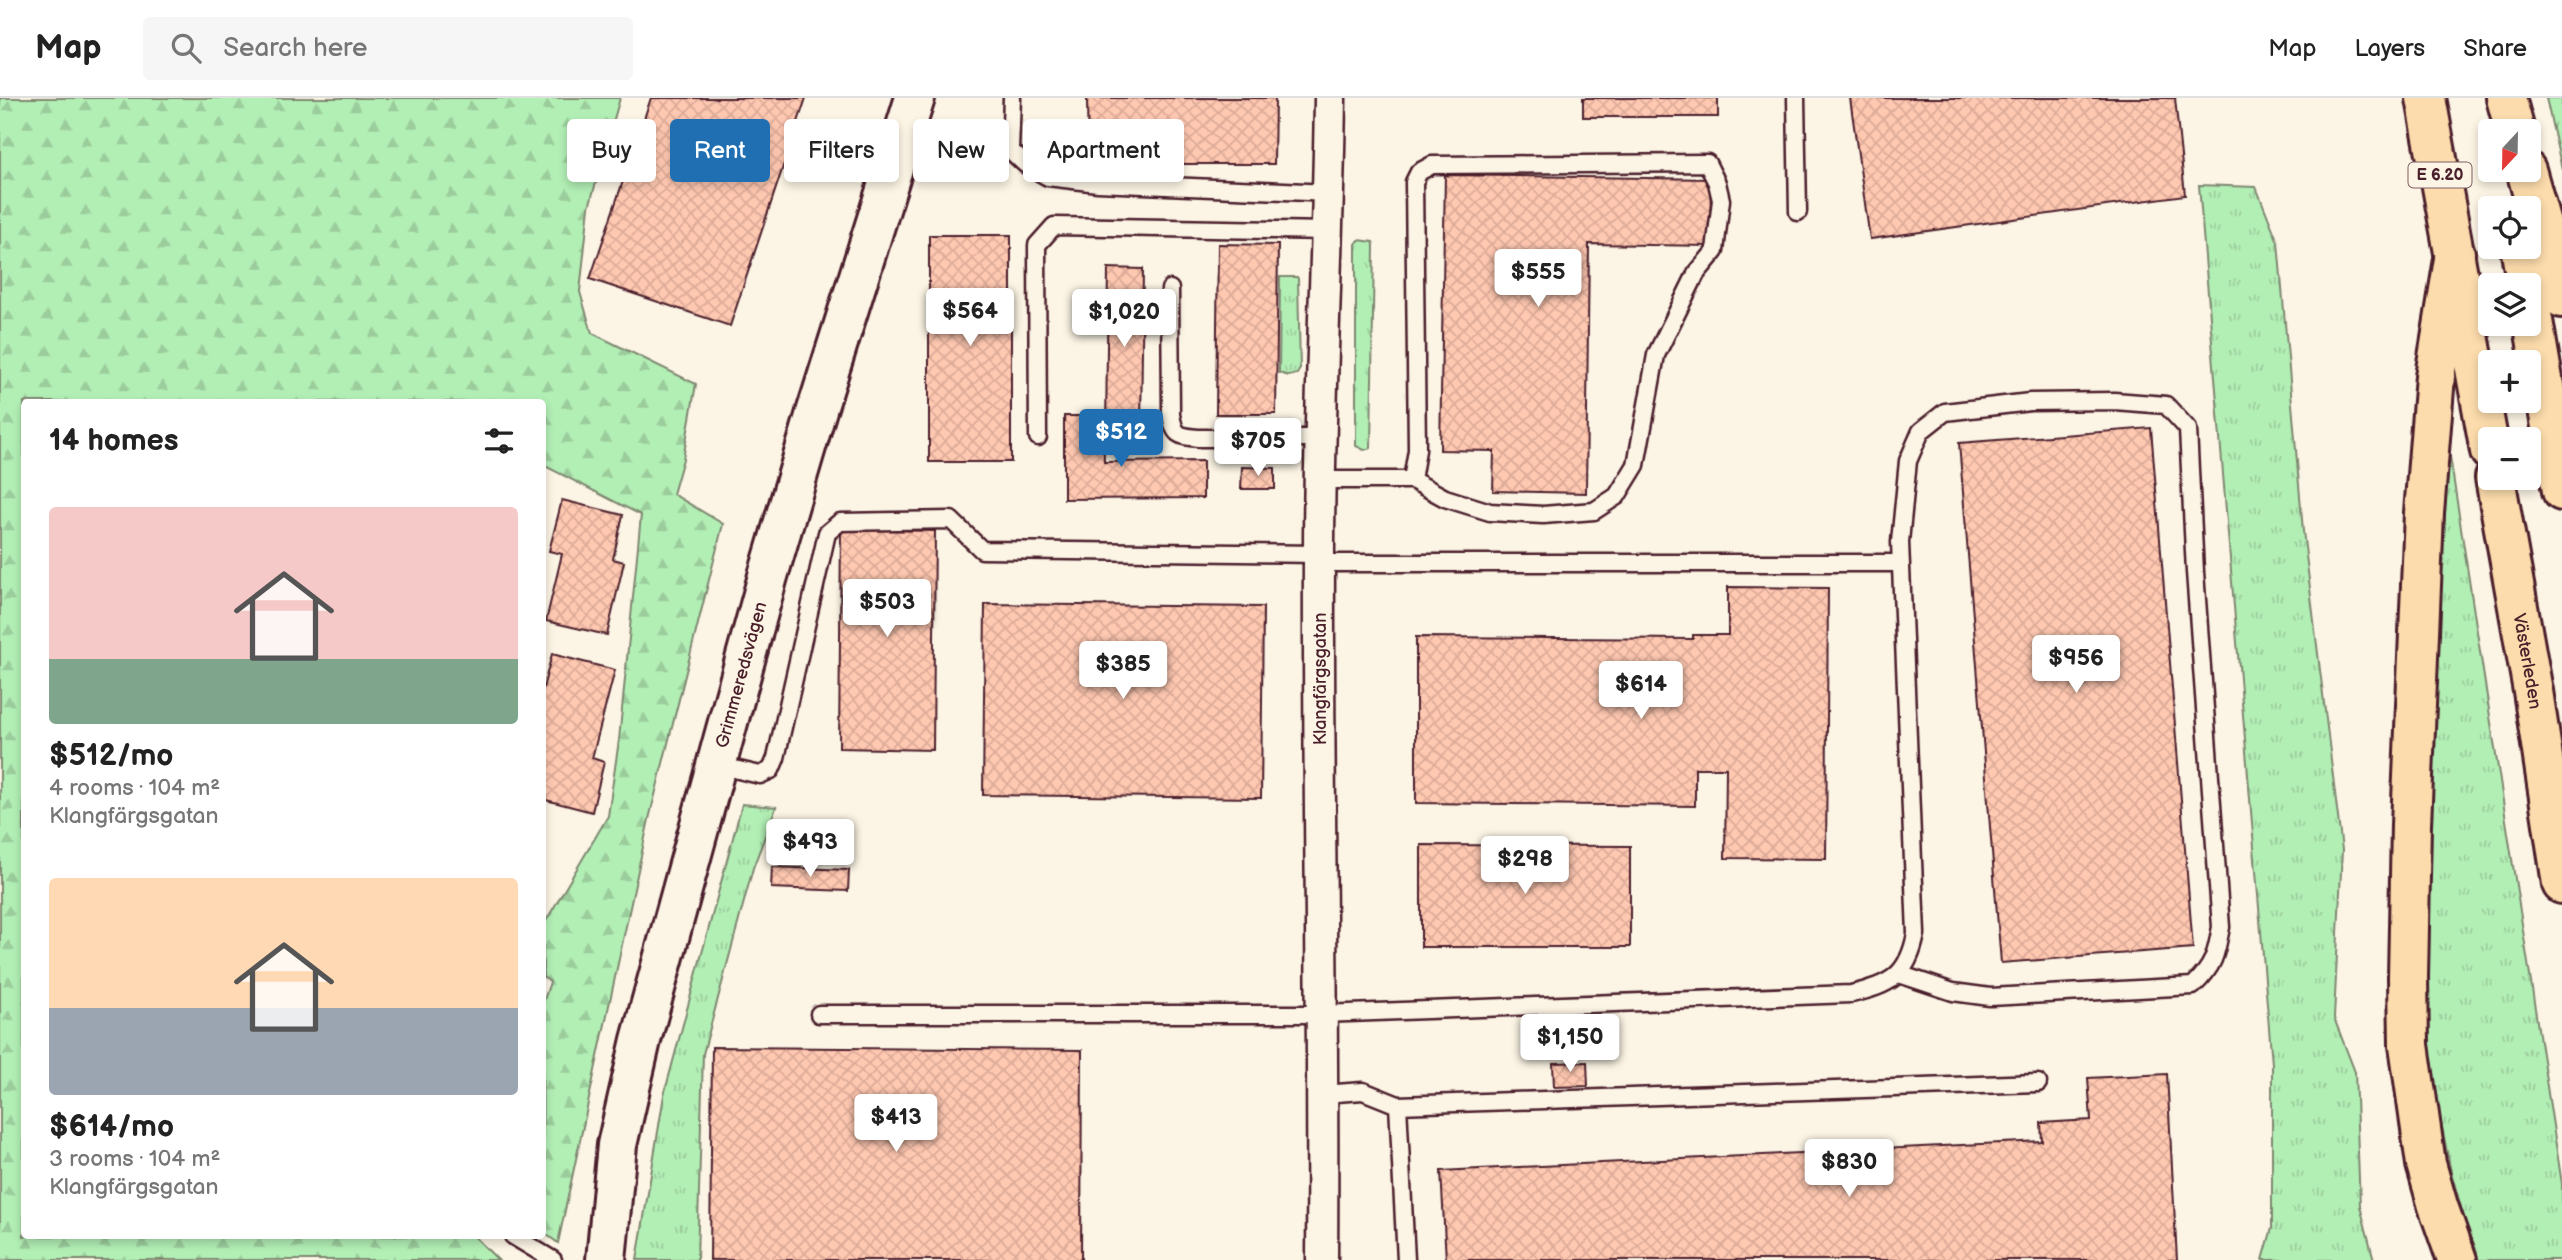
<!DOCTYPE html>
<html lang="en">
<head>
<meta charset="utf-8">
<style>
  body { margin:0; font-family:"Balsamiq Sans",sans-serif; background:#f6f6f6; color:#222; height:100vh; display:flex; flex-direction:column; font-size:26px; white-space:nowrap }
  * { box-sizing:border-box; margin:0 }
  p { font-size:23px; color:#767676 }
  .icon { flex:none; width:38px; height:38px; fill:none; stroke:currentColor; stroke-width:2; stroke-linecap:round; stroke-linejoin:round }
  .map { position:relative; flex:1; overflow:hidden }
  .details { position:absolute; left:21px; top:301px; width:525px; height:840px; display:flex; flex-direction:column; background:#fff; border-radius:7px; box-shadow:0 4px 10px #0003 }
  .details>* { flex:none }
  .guide { position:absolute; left:567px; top:21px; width:665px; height:63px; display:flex; gap:14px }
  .needle { width:46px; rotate:202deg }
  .tools { position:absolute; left:2478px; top:21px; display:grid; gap:14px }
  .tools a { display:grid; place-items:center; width:63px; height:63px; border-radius:7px; background:#fff; box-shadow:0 4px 10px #0003; font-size:35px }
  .price { position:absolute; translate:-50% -60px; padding:0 16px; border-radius:7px; background:#fff; color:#222; font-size:23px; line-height:46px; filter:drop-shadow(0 2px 4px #0008) }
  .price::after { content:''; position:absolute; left:50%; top:42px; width:21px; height:16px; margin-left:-10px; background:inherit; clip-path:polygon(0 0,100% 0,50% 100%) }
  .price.active { background:#1f6fb2; color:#fff }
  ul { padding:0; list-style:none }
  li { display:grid; align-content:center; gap:14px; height:371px; padding:0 28px }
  li span { display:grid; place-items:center; height:217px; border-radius:7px; color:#555 }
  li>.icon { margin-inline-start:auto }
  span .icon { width:126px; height:126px; fill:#fffc; stroke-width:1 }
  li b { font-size:30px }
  h2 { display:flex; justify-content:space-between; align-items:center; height:84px; padding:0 28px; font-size:30px }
  .chip { padding:0 24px; border-radius:7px; background:#fff; box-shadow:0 4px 10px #0003; font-size:24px; line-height:63px }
  .chip.active { background:#1f6fb2; color:#fff }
  header { display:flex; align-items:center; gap:42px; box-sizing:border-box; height:98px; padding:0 35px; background:#fff; border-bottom:2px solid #e0e0e0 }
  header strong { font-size:33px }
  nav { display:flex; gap:38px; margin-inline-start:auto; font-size:24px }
  .search { width:490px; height:63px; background:#f6f6f6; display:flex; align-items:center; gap:18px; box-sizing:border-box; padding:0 24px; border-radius:7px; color:#767676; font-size:26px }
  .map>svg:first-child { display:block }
</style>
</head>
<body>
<header>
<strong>Map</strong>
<div class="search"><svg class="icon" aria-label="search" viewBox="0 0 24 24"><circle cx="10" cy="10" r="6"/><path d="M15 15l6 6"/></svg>Search here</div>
<nav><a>Map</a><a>Layers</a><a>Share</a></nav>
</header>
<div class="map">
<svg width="2562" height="1162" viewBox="0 0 2562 1162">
  <defs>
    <pattern id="grass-tufts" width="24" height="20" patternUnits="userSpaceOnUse" patternTransform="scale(1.75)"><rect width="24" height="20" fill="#b2efb5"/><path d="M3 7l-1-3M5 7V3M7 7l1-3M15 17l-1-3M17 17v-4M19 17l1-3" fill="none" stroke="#9bcc9c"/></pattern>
    <pattern id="forest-firs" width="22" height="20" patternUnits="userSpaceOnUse" patternTransform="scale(1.75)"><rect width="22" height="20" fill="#b2efb5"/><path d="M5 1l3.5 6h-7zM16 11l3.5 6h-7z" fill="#9bcc9c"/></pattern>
    <pattern id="building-cross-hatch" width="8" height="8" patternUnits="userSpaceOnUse" patternTransform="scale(1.75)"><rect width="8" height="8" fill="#ffc8b1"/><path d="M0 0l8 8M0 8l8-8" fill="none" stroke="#dcab98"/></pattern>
  </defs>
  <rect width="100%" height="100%" fill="#fcf5e5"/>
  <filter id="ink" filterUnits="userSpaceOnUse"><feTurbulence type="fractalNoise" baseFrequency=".0143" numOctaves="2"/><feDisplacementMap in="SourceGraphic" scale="14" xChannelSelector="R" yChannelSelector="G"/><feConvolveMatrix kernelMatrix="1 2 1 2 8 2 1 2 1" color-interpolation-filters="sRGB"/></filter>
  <g filter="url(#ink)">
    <path fill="url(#grass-tufts)" stroke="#7e8770" stroke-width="2" d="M2546 0H2562V71Z
      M2199 87 2256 89 2278 144 2303 433 2342 752 2334 920 2355 974 2360 1108 2374 1162H2263L2272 1130V966Z
      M1359 142 1373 144 1374 147 1371 350 1364 352 1356 348V146Z
      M1280 179H1297L1298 181 1300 271 1297 276 1289 278 1279 275Z
      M2449 352 2562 1086V1162H2476L2451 1074 2422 930V766Z
      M742 706 776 709 753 770 703 956 697 1162H637L664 997Z"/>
    <path fill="url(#forest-firs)" stroke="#7e8770" stroke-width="2" d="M0 0H620L589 109 580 194 592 235 696 286 683 361 673 396 723 426 649 721 558 1145 543 1134 542 908 550 884 543 879V828L608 718 619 642 641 417 543 367 542 304H24V1138H474L498 1162H0Z"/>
    <path fill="url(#building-cross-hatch)" stroke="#4a1f2b" stroke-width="2" d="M651 0H806L730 228 590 181Z
      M1087 0H1275L1274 66H1088Z
      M1583 0H1718V19H1583Z
      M1850 0H2175L2185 97 1870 141Z
      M1445 77 1711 81 1710 148 1589 146 1586 395 1493 393 1494 353 1440 352Z
      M929 137H1011V364H929Z
      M1218 146 1278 147 1276 316H1216Z
      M1108 170 1143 171 1141 331H1106Z
      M1064 318H1103L1104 364 1203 363V400L1064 401Z
      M2151 330 2193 850 2001 865 1959 345Z
      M1242 369 1275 370V391H1241Z
      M562 402 623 417 613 461 624 464 607 537 546 523 562 456 549 453Z
      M841 431 935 433 933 652 839 650Z
      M1728 489 1828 490 1826 761 1725 760 1726 670H1695V708L1416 705V539L1693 541V537H1728Z
      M985 506 1263 509 1261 700 983 697Z
      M552 556 615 572 592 660 604 664 592 714 542 701V594Z
      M1421 747 1630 748V849H1421Z
      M772 769 849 772 848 793 771 790Z
      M712 949 1082 952 1081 1162H710Z
      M1587 964 1588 988 1554 989 1553 965Z
      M2167 976 2177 1162H1446L1441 1073 2042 1043 2041 1025 2091 1022 2088 980Z"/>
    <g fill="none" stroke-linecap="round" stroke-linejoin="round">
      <g stroke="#4a1f2b" stroke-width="21">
        <path id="lane" d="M1012 0 1010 52 1025 66 1048 79 1098 85 1329 95
          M1796 0 1798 114
          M1170 191 1171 317C1175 338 1178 338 1199 340H1321
          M1038 339 1037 147 1054 128 1328 133
          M1319 382H1412L1445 400 1490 414 1543 417 1594 413 1617 398 1636 367 1656 257 1696 176 1715 153 1721 102 1717 85 1707 65 1432 67 1419 74 1414 84 1417 352 1412 382
          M1319 465H1901
          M717 667 760 677 771 672 776 660 827 435 840 424 951 422 982 452 1319 456
          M819 916H1322L1851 896C1890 887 1908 878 1916 836L1900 444 1908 363 1921 333 1945 314 2030 304 2114 303 2166 307 2188 331 2195 474 2221 829C2216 857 2214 868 2193 888L1990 899 1953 894 1899 876
          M1323 996 1363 993 1398 1007 2038 985
          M1398 1007 1406 1162
          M513 1138 553 1162"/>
      </g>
      <g stroke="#4a1f2b" stroke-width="35">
        <path id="street" d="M1322 1162C1324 926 1318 691 1319 455 1319 304 1328 152 1330 0"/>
      </g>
      <g stroke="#4a1f2b" stroke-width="44">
        <g id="secondary">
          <path id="s1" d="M606 1162 617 1047 641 942 768 478 816 315 915 0"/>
        </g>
      </g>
      <g stroke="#4a1f2b" stroke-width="44">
        <g id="highway">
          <path d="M2426 0 2490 353"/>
          <path d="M2506 0 2515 33"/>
          <path d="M2526 72 2562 200"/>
          <path d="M2520 149 2527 187"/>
          <path d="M2455 155 2435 278 2424 415 2411 727 2408 879 2409 947 2426 1066 2438 1108 2457 1162"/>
          <path d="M2529 199 2562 393"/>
          <path id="s2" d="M2495 380 2533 593 2562 786"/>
        </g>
      </g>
      <use href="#lane" stroke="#fcf5e5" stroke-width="16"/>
      <use href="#street" stroke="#fcf5e5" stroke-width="30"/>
      <use href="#secondary" stroke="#fcf5e5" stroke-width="38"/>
      <use href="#highway" stroke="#fcdcac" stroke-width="38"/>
    </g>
  </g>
  <g text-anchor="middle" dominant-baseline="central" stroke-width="5" stroke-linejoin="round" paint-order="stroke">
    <rect fill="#fcf5e5" stroke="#7f5f63" stroke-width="2" x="2408.5" y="64.5" width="63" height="25" rx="5"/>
    <g font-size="16" font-weight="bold" fill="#4a1f2b">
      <text x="2440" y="77">E 6.20</text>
    </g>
    <g font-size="18" fill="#4a1f2b" stroke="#fcf5e5">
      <text stroke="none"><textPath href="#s2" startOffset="186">Västerleden</textPath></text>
      <text stroke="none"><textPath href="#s1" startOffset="602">Grimmeredsvägen</textPath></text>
      <text transform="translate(1320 581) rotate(-90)">Klangfärgsgatan</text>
    </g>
  </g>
</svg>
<div class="tools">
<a><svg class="needle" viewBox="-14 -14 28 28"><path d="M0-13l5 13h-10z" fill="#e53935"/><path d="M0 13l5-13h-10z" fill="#767676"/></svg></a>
<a><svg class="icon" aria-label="locate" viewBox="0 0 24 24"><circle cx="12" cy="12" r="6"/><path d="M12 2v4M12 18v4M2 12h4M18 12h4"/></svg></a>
<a><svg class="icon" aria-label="layers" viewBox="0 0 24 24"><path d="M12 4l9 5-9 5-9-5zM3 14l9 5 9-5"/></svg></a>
<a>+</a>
<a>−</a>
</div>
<b class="price" style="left:1538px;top:211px">$555</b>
<b class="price" style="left:970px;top:250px">$564</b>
<b class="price" style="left:1124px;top:251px">$1,020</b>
<b class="price active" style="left:1121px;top:371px">$512</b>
<b class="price" style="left:1258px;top:380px">$705</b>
<b class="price" style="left:887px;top:541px">$503</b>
<b class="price" style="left:2076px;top:597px">$956</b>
<b class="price" style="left:1123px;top:603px">$385</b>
<b class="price" style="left:1641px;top:623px">$614</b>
<b class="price" style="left:810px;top:781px">$493</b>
<b class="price" style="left:1525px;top:798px">$298</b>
<b class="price" style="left:1570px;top:976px">$1,150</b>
<b class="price" style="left:896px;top:1056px">$413</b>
<b class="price" style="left:1849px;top:1101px">$830</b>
<div class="guide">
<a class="chip">Buy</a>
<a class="chip active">Rent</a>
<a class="chip">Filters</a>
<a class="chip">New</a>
<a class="chip">Apartment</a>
</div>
<section class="details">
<h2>14 homes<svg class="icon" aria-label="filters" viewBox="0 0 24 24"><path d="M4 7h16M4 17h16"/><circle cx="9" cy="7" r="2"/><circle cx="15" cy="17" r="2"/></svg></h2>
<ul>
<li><span style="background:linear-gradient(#f6c9c9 70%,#7fa58c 0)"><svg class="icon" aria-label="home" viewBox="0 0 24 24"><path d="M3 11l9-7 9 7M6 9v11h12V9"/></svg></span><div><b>$512/mo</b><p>4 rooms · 104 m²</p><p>Klangfärgsgatan</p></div></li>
<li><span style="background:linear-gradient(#ffd9b3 60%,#9aa5b1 0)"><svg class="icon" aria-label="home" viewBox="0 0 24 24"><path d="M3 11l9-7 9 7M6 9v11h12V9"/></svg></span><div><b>$614/mo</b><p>3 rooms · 104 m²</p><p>Klangfärgsgatan</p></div></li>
</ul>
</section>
</div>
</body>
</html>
